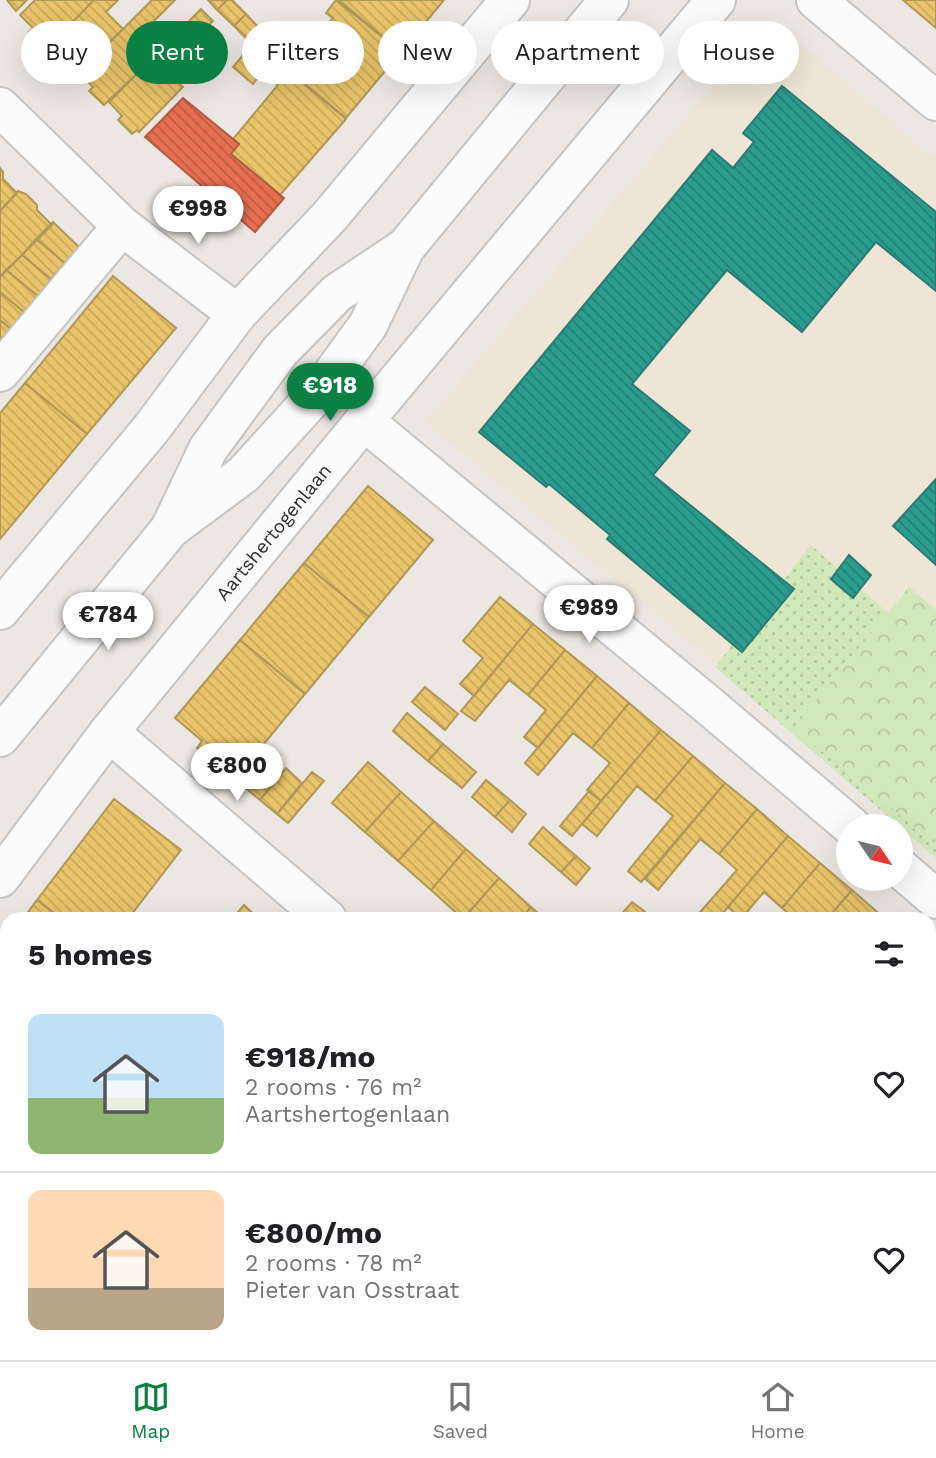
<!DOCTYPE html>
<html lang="en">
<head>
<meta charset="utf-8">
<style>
  body { margin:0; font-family:"Work Sans",sans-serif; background:#f6f6f6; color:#202124; height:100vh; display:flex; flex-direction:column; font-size:26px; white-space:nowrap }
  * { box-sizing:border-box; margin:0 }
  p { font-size:23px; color:#757577 }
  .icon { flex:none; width:38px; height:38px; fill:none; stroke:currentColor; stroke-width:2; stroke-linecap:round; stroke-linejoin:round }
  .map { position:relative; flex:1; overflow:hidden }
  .sheet { position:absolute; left:0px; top:912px; width:936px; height:450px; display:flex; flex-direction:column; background:#fff; border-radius:21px 21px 0 0; box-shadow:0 7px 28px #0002 }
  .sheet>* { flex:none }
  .banner { position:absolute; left:21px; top:21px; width:894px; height:63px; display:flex; gap:14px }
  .needle { width:46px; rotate:125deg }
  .controls { position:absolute; left:836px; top:814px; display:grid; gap:14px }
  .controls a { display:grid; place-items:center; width:77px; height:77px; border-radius:50%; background:#fff; box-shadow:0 7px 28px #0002; font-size:35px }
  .price { position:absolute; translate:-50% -60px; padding:0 16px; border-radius:24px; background:#fff; color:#222; font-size:23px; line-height:46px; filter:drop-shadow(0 2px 4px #0008) }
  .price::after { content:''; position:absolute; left:50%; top:42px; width:21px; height:16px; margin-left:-10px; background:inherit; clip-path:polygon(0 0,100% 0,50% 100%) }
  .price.selected { background:#0b8043; color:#fff }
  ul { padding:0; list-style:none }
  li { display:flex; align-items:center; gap:21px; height:175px; padding:0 28px }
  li+li { border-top:2px solid #e0e0e0 }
  li span { display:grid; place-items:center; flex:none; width:196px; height:140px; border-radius:14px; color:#555 }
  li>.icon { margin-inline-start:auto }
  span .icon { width:84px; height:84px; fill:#fffc; stroke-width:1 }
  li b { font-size:30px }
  h2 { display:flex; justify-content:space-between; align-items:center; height:84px; padding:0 28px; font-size:30px }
  .pill { padding:0 24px; border-radius:32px; background:#fff; box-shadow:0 7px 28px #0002; font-size:24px; line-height:63px }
  .pill.selected { background:#0b8043; color:#fff }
  .menu { display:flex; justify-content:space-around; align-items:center; height:98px; border-top:2px solid #e0e0e0; background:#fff; font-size:19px; color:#757577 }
  .menu a { display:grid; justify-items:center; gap:4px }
  .menu .selected { color:#0b8043 }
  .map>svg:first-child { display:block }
</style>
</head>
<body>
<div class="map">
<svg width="936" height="1360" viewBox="0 0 936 1360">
  <defs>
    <pattern id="grass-dots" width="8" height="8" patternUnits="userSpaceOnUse" patternTransform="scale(1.75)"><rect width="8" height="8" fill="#d1e8ba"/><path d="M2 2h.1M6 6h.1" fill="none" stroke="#b4c7a0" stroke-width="1.8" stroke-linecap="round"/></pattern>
    <pattern id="park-crowns" width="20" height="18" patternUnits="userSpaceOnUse" patternTransform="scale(1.75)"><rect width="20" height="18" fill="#d1e8ba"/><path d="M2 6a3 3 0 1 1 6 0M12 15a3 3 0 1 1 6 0" fill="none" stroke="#b4c7a0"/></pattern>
    <pattern id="homes-back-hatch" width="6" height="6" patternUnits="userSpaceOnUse" patternTransform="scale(1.75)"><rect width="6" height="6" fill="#e9c46a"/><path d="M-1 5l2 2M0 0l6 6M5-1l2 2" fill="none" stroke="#c8a95c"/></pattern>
    <pattern id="shops-back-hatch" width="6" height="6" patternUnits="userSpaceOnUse" patternTransform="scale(1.75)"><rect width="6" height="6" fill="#e76f51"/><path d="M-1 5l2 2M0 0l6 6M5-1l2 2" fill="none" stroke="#bc5c44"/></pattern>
    <pattern id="schools-back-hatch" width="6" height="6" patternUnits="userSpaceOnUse" patternTransform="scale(1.75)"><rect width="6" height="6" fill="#2a9d8f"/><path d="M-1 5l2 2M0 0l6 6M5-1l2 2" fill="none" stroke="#248075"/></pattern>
  </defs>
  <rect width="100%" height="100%" fill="#ece7e2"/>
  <path fill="#efe5d7" d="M771 19 936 160V610L909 587 793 728 425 422Z"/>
  <path fill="url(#grass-dots)" d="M811 545 936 655V858L715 667Z"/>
  <path fill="url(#park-crowns)" d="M909 587 936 610V845L793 728Z"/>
  <path fill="url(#homes-back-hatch)" stroke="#b19758" stroke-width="2" d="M7 0H27L16 11Z
    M35 0H94L51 44 48 42 44 47 29 32 33 28 20 15Z
    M94 0H118L106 12 123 29 74 76 60 62 64 58 51 44Z
    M152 0H175L135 40 153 58 104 105 89 91 93 87 79 73Z
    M208 0H227L217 10Z
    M227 0H232L246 14 234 26 217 10Z
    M336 0 401 52 346 118 282 65 293 52 300 57 333 18 326 13Z
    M339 0H444L401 52Z
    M903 0H936V28Z
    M201 9 213 21 164 70 183 87 139 132 137 130 132 134 118 120 122 116 109 102Z
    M246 14 262 31 250 42 234 26Z
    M254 42 346 119 280 195 231 154 239 144 233 139 278 85 270 79 273 77 264 69 253 84 233 67Z
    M0 168 3 172V179L17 193 0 211Z
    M18 191 26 194 37 205V210L52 225 0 277V211Z
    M53 222 79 247 65 263 36 239Z
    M36 239 65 263 51 279 22 255Z
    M22 255 51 279 38 296 6 270Z
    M6 270 38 296 24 312 0 292V277Z
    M113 276 176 328 87 434 25 383Z
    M0 292 24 312 11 329 0 320Z
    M0 320 11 329 0 342Z
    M25 383 87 434 0 539V413Z
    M368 486 433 540 369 617 304 563Z
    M304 563 369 617 305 694 240 640Z
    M500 597 533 624 474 696 460 684 483 658 463 641Z
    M533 624 565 650 528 695 509 680 475 721 461 711Z
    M240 640 305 694 235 779 197 748 202 741 175 718Z
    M565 650 597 676 538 748 524 737 546 710 528 695Z
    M597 676 629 703 592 748 573 733 538 775 525 763Z
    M425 687 458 714 445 730 412 702Z
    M629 703 661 730 601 801 587 790 610 763 592 748Z
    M407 713 443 744 428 761 393 731Z
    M661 730 693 756 655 801 637 786 597 836 582 824Z
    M443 744 476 772 462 788 428 761Z
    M693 756 725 783 641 882 628 871 673 816 655 801Z
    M252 758 277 779 260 800 235 779Z
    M368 762 401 792 365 832 332 803Z
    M286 768 302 783 277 814 260 800Z
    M312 772 324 781 288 823 277 814Z
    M486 780 510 800 495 817 472 797Z
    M725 783 757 809 719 854 700 839 658 890 645 879Z
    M589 791 601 801 572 836 560 826Z
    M401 792 434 821 398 861 365 832Z
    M114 799 181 850 128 919H62L37 900Z
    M510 800 526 814 512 832 495 817Z
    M757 809 788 836 718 919H694L737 870 719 854Z
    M434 821 466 849 431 890 398 861Z
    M543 827 576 856 561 872 529 844Z
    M788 836 820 863 782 908 764 892 741 919 728 907Z
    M466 849 499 878 463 919 431 890Z
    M576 856 590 868 576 885 561 872Z
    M820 863 852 890 827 919H795L782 908Z
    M499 878 531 907 521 919H463Z
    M852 890 883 917 881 919H827Z
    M37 900 62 919H23Z
    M632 902 644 911 637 919H617Z
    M244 905 259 919H232Z
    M531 907 545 919H521Z
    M644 911 652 919H637Z
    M7 940V1037L0 1032V949Z
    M929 957 936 963V983L929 991Z
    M936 983V1046L929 1054V991Z
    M0 1032 7 1037V1109L0 1104Z
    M936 1046V1073L929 1080V1054Z
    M936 1139V1156L929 1149V1146Z
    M0 1216 7 1222V1232L0 1240Z
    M7 1260V1334L0 1327V1268Z
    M931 1260 936 1264V1321L929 1329V1262Z
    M936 1337V1360H918L915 1356 917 1354H929V1343Z
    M31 1354H95L90 1360H37Z
    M95 1354H159L165 1360H90Z
    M343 1354H368L363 1360H349Z
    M368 1354H422L426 1358 424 1360H363Z
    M492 1354H524L530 1360H498Z
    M540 1354H560L555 1360H546Z
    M668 1354H767L768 1356 766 1360H674Z"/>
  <path fill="url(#shops-back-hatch)" stroke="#af5b46" stroke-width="2" d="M183 98 239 144 231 154 284 198 255 232 145 137Z"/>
  <path fill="url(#schools-back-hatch)" stroke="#2b7b72" stroke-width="2" d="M782 86 936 212V291L876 242 802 332 727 270 632 384 690 431 653 475 794 589 742 652 607 539 610 535 549 484 546 487 479 432 712 150 733 168 754 142 743 133Z
    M936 479V565L893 526Z
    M849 555 871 575 853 598 831 579Z"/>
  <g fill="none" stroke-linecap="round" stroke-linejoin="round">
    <g stroke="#c5c4c3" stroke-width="42">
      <g id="minor">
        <path d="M816 0 936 101"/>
        <path d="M0 107 122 226 237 314"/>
        <path d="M0 372 122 226"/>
        <path d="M364 421 707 704 851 826"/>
        <path d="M170 529 244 474 323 387 368 325 405 248 609 0"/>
        <path d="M0 610 151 429 237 314 330 216 510 0"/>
        <path d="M109 732 327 919"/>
        <path d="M0 737 170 529 208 449 280 351 337 293 403 249"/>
        <path d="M901 869 936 899"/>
        <path id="s1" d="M0 878 109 732 364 421 716 0"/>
        <path d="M0 1158 7 1163"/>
        <path d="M223 1354 229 1360"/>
        <path d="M829 1354 836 1360"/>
      </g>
    </g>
    <use href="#minor" stroke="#fcfbfb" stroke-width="38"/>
  </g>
  <g text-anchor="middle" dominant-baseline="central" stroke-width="7" stroke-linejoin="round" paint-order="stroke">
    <g font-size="19" fill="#2d2d2d" stroke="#fff">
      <text stroke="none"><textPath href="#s1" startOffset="441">Aartshertogenlaan</textPath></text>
    </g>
  </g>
</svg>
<div class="controls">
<a><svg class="needle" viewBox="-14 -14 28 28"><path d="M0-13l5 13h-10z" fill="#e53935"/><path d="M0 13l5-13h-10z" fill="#757577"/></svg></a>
</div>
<b class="price" style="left:198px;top:246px">€998</b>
<b class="price selected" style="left:330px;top:423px">€918</b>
<b class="price" style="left:589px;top:645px">€989</b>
<b class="price" style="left:108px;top:652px">€784</b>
<b class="price" style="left:237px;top:803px">€800</b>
<div class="banner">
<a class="pill">Buy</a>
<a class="pill selected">Rent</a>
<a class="pill">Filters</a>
<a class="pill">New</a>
<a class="pill">Apartment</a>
<a class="pill">House</a>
</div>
<section class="sheet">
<h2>5 homes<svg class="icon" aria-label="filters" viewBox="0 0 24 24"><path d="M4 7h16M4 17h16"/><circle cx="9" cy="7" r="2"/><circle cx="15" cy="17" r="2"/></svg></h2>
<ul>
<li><span style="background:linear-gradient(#bfe0f5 60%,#8fb573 0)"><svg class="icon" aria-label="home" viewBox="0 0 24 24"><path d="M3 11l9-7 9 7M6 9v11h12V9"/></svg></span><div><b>€918/mo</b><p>2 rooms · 76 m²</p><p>Aartshertogenlaan</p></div><svg class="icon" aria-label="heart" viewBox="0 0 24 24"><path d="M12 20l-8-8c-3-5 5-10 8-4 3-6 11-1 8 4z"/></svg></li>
<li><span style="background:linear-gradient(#ffd9b3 70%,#b9a48a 0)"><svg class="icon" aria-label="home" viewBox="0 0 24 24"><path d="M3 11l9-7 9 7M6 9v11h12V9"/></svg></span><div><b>€800/mo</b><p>2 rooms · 78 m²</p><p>Pieter van Osstraat</p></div><svg class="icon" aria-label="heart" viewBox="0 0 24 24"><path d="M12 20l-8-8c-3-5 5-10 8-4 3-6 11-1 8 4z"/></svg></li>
</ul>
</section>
</div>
<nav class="menu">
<a class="selected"><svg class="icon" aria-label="map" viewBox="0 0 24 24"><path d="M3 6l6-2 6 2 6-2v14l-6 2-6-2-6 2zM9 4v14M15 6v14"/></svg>Map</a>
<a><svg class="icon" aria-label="saved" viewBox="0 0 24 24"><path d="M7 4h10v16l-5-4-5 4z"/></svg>Saved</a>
<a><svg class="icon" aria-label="home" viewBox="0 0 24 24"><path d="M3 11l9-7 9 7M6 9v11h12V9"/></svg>Home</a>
</nav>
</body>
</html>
